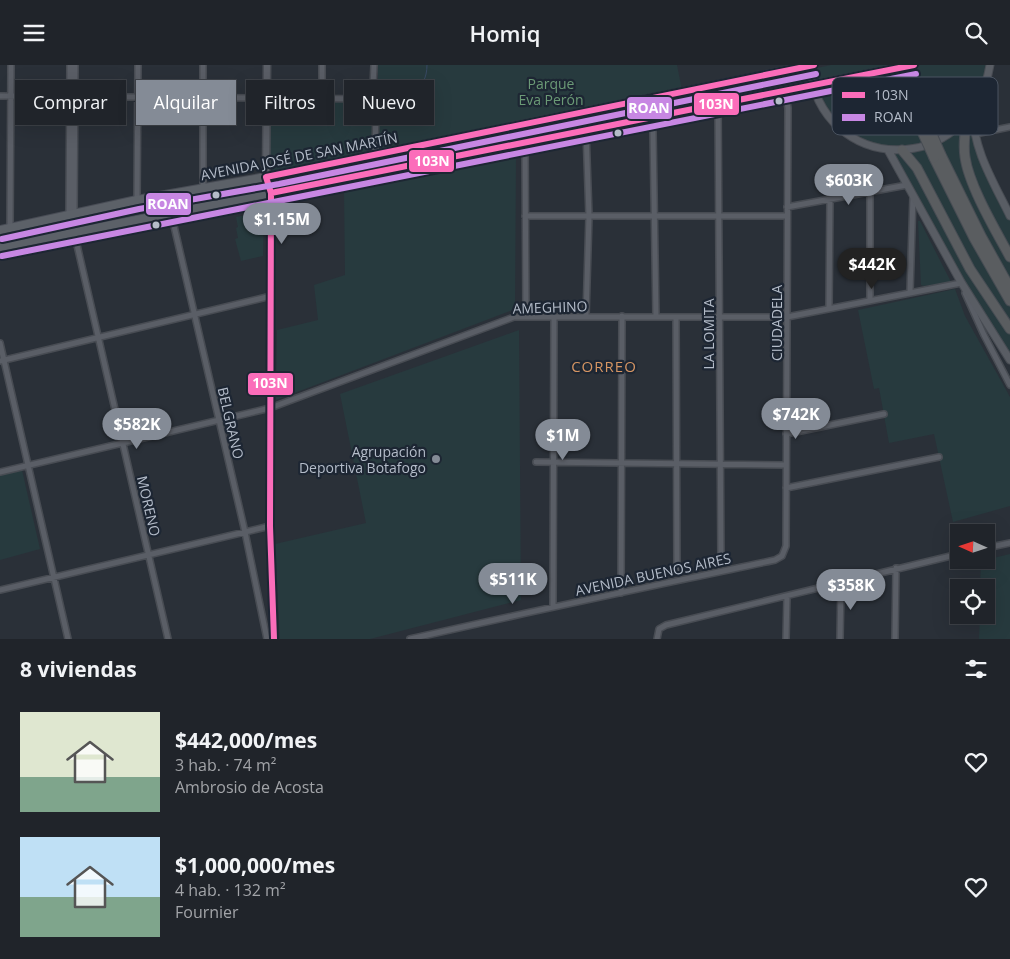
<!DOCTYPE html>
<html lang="es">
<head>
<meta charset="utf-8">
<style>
  body { margin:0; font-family:"Open Sans",sans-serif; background:#2d3036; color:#f1f3f6; height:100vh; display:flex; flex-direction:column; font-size:19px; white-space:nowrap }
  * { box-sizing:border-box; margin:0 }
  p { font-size:16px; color:#a2a4a8 }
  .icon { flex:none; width:28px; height:28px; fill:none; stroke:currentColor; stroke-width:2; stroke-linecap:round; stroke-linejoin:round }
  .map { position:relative; height:574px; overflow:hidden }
  .side { display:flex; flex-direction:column; background:#20242a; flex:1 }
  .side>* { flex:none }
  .banner { position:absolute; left:15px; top:15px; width:500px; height:45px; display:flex; gap:10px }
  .needle { width:32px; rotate:273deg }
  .fabs { position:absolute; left:950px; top:459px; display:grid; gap:10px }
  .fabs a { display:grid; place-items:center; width:45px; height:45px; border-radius:0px; background:#20242a; box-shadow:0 5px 20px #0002,0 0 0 1px #3d4147; font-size:25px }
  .price { position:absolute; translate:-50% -42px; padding:0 11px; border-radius:18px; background:#848b96; color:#fff; font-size:16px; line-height:32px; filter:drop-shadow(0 1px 2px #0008) }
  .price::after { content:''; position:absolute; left:50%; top:30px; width:15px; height:11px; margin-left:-8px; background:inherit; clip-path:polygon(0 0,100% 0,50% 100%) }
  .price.on { background:#222; color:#fff }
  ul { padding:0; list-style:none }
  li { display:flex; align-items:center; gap:15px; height:125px; padding:0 20px }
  li span { display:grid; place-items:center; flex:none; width:140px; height:100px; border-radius:0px; color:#555 }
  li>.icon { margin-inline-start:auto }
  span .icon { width:60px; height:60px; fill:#fffc; stroke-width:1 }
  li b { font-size:21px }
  h2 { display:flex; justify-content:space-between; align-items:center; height:60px; padding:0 20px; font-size:21px }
  .chip { padding:0 18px; border-radius:0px; background:#20242a; box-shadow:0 5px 20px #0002,0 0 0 1px #3d4147; font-size:18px; line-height:45px }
  .chip.on { background:#848b96; color:#fff }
  header { display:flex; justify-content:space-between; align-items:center; height:65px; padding:0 20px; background:#20242a; font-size:22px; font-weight:600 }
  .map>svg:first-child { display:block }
</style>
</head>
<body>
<header><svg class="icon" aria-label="menu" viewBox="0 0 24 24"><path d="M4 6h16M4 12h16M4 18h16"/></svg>Homiq<svg class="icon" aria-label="search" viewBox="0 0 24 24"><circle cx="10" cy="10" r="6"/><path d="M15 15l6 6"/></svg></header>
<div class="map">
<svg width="1010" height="574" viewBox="0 0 1010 574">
  <rect width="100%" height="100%" fill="#2a3038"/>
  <path fill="#273a3e" d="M378 0H677L682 25 381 85 378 80Z
    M831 0H900L816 17 812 4Z
    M914 0H990L974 45 975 69 1010 151V295L888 85 844 66 812 20Z
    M272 36 369 37 373 41V84L369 88 274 107 270 101V42Z
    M516 92 515 244 276 335 277 265 318 255 314 220 345 210 344 125Z
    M264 146 263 191 241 196 235 174 238 173 236 163 238 162 236 152Z
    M918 156H920L951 217 924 221 921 220Z
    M955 224 965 251 1010 332V441L953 457 934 369 889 378 879 323 874 324 858 245Z
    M519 265 521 535 370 574H280L275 479 366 458 340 329Z
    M22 405 40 484 0 495V410Z
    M1010 489V574H979L980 550H986V522H980L981 496Z"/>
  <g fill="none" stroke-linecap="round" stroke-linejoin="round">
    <path stroke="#384963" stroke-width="1" d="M384 31C406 29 427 28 427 0"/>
    <g stroke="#484c53" stroke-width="8">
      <path id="minor" d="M374 0 373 22 376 42 375 89
        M0 31 375 34
        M322 34V0
        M649 34 653 67 656 252
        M718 39 721 498
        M975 69 1010 62
        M525 78 526 252
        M203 123V0
        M137 135 138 0
        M787 142 907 120
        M171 148 245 467 267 574
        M74 149 75 0
        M69 150 70 0
        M525 151H787
        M10 163 11 0
        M74 167 168 574
        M910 227 913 131
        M965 228 984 270 1010 320
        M870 235V127
        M829 243 830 134
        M586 251 589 151 586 66
        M676 252 677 507
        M0 278 68 574
        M0 296 271 231
        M786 369 884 349
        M536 397 786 400
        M0 407 270 343 514 252H787L961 218
        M786 423 939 392
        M986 483 1010 478
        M0 525 270 461
        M621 528 622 251
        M553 541 554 251
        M410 574C531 546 653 521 775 495L782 491 786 481 788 43 785 25
        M657 574 659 564 666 560 959 489
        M786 574 787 531
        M840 574 841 519
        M895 574 896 503"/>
    </g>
    <g stroke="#484c53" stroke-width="9">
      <path id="tertiary" d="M266 112 267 0"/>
    </g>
    <g stroke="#484c53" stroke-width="9">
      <path id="secondary" d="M809 0C821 111 970 115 990 0
        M973 46C972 83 994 118 1010 151
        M888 85 961 217 1010 295
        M266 112 271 128 270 461 274 574"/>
    </g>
    <g stroke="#484c55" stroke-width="10">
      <path id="primary" d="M0 165 137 135 277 110 814 0
        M0 182 914 0"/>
    </g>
    <g stroke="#474c53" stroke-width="11">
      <path id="motorway" d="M967 53C965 66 963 79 965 92 969 121 996 166 1010 192
        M902 85 917 103 970 204 1010 264
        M941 90 981 171 1010 223
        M934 93 974 173 1010 236"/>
    </g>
    <use href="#minor" stroke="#5a5e66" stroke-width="5"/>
    <use href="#tertiary" stroke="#5a5e66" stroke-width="6"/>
    <use href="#secondary" stroke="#595d64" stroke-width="7"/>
    <use href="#primary" stroke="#5c6168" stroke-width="8"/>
    <use href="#motorway" stroke="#5a5d60" stroke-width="9"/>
    <g stroke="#474c53" stroke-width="11" stroke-linecap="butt">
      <path id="motorway-bridge" d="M895 0 919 60 934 93
        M902 0 941 90"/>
    </g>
    <use href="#motorway-bridge" stroke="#5a5d60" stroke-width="9"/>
    <g stroke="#1d2633" stroke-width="10">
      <path id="bus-1" d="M271 128 914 0
        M274 574 270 461 271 128 266 112 814 0"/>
    </g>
    <g stroke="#1d2633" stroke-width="10">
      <path id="bus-2" d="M2 174 139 144 279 119 816 9
        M2 191 916 9"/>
    </g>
    <use href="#bus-1" stroke="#fb6dba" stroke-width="6"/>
    <use href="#bus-2" stroke="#c787e3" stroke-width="6"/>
  </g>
  <g fill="#b4bcc9" stroke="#1d2633" stroke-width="2">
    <circle cx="779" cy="36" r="4.5"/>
    <circle cx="618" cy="68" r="4.5"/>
    <circle cx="216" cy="130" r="4.5"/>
    <circle cx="156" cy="160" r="4.5"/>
  </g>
  <circle fill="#848b96" stroke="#1d2633" stroke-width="2" cx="436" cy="394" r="5"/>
  <g text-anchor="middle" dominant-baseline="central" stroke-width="4.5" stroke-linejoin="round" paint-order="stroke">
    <g font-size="14" fill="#6b9a76" stroke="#1d2633">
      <text x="551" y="18">Parque<tspan x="551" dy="16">Eva Perón</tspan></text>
    </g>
    <g font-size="14" fill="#b4bcc9" stroke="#1d2633">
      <text transform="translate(299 91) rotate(-11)">AVENIDA JOSÉ DE SAN MARTÍN</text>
      <text transform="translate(550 242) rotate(-2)">AMEGHINO</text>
      <text transform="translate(776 258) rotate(-90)">CIUDADELA</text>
      <text transform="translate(708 269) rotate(-90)">LA LOMITA</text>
      <text transform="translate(231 358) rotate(77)">BELGRANO</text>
      <text transform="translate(149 441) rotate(77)">MORENO</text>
      <text transform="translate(653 509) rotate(-12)">AVENIDA BUENOS AIRES</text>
    </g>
    <g font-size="14" fill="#b4bcc9" stroke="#1d2633" text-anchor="end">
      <text x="426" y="386">Agrupación<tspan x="426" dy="16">Deportiva Botafogo</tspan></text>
    </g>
    <g font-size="15" letter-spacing="1" fill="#d59563" stroke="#1d2633">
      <text x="604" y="301">CORREO</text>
    </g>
  </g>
  <rect x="832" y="12" width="166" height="58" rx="8" fill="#1d2633" stroke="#4a5360" stroke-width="1"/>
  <rect x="842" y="27" width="23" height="6" fill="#fb6dba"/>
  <rect x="842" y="49" width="23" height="7" fill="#c787e3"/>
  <g font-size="14" fill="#b4bcc9">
    <text x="874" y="35">103N</text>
    <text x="874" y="57">ROAN</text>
  </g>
  <g stroke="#1d2633" stroke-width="2">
    <rect x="693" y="27" width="47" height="24" rx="5" fill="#fb6dba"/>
    <rect x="626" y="31" width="47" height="24" rx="5" fill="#c787e3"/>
    <rect x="408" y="84" width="47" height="24" rx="5" fill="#fb6dba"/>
    <rect x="145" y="127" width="47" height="24" rx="5" fill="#c787e3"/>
    <rect x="247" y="307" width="47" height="24" rx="5" fill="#fb6dba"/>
  </g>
  <g font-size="14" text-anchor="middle" font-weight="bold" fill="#fff">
    <text x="716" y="44">103N</text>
    <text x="649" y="48">ROAN</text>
    <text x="432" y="101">103N</text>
    <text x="168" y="144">ROAN</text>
    <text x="270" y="323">103N</text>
  </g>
</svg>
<div class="fabs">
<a><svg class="needle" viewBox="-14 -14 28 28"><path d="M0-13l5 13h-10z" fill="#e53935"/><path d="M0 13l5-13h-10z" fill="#a2a4a8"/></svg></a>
<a><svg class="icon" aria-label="locate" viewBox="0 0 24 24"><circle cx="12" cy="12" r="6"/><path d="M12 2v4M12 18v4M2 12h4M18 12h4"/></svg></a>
</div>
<b class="price" style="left:849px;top:141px">$603K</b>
<b class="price" style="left:282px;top:180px">$1.15M</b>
<b class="price on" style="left:872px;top:225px">$442K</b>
<b class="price" style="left:796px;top:375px">$742K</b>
<b class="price" style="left:137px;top:385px">$582K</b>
<b class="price" style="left:563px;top:396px">$1M</b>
<b class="price" style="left:513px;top:540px">$511K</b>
<b class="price" style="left:851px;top:546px">$358K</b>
<div class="banner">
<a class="chip">Comprar</a>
<a class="chip on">Alquilar</a>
<a class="chip">Filtros</a>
<a class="chip">Nuevo</a>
</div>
</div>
<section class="side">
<h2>8 viviendas<svg class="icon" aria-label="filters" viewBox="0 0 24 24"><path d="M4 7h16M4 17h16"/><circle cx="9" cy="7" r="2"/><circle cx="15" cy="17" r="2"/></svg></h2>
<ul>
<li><span style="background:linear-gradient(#dfe7d0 65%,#7fa58c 0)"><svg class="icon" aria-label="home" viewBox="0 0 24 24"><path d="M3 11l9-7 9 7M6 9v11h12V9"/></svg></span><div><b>$442,000/mes</b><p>3 hab. · 74 m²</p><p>Ambrosio de Acosta</p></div><svg class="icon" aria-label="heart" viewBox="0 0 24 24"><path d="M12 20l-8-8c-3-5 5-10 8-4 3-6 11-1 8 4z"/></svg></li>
<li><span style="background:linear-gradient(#bfe0f5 60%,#7fa58c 0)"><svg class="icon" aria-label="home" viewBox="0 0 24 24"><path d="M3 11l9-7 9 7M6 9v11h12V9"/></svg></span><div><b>$1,000,000/mes</b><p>4 hab. · 132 m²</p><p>Fournier</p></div><svg class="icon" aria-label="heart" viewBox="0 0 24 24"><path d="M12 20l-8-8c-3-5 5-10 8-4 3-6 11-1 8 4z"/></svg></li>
</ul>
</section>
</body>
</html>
